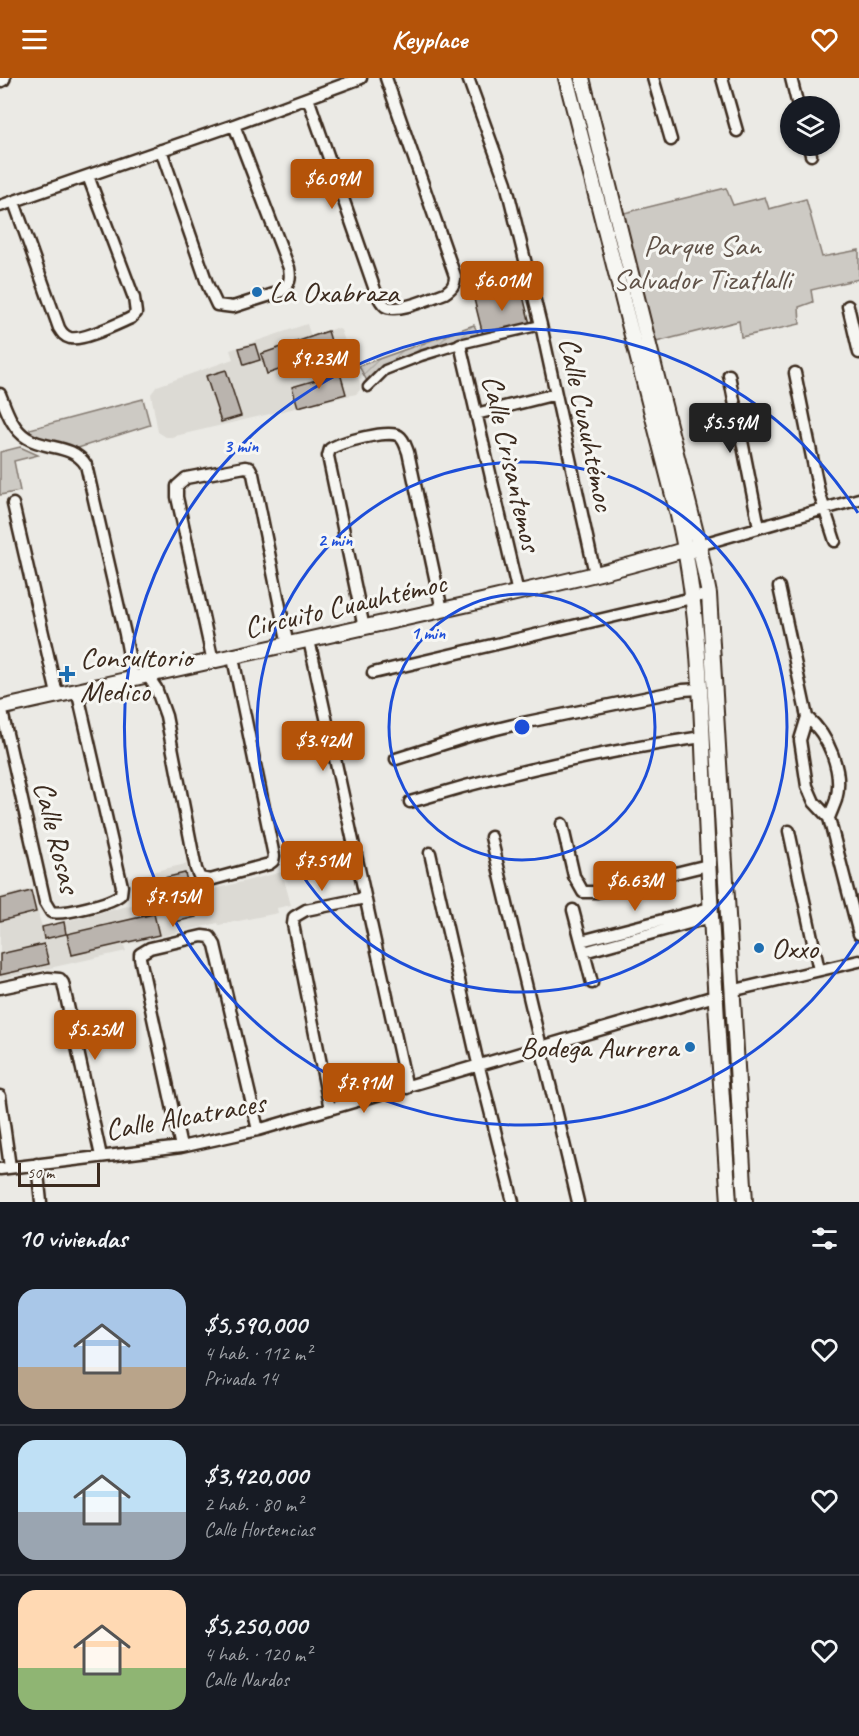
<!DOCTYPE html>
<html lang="es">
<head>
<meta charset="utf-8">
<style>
  body { margin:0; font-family:Caveat,sans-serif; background:#20242c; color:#f1f3f6; height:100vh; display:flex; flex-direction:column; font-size:22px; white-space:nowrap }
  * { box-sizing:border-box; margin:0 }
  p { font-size:20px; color:#9ea1a6 }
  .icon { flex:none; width:33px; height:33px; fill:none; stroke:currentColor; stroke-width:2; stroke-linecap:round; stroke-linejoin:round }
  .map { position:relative; height:1124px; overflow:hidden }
  .drawer { display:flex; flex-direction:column; background:#171b24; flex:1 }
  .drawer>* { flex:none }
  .buttons { position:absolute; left:780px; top:18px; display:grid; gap:12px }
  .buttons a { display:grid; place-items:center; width:60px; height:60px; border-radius:50%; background:#171b24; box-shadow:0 2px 4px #0004; font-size:30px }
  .scale { position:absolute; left:18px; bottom:15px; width:82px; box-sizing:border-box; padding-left:6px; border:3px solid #3b2a1e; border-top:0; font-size:16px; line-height:21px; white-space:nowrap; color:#3b2a1e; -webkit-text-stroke:4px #f6f6f2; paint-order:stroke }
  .price { position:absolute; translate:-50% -51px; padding:0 14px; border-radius:6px; background:#b45309; color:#fff; font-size:20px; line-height:39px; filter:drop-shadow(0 2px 3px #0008) }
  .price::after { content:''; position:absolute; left:50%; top:36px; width:18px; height:14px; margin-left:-9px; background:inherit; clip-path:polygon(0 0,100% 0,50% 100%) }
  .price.current { background:#222; color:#fff }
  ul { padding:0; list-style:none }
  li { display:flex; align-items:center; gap:18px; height:150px; padding:0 18px }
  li+li { border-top:2px solid #363941 }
  li span { display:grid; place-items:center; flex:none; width:168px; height:120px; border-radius:18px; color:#555 }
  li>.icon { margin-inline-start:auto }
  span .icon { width:72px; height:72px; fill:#fffc; stroke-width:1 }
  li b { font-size:26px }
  h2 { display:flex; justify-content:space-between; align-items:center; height:72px; padding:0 18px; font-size:26px }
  header { display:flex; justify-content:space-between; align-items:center; height:78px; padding:0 18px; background:#b45309; color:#fff; font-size:27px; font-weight:700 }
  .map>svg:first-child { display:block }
</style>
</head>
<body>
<header><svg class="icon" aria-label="menu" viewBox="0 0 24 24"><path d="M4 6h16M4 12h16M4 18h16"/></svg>Keyplace<svg class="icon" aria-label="heart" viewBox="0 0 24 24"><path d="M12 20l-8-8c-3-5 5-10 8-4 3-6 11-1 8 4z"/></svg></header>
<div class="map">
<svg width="859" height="1124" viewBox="0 0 859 1124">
  <defs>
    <pattern id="garden-furrows" width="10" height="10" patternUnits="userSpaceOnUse" patternTransform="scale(1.5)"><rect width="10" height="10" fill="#cdcac4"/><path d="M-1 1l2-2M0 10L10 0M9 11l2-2" fill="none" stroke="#b1aea8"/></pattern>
  </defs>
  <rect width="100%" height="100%" fill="#ebeae5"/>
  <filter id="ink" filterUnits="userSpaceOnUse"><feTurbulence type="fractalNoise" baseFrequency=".0167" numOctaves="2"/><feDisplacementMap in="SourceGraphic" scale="12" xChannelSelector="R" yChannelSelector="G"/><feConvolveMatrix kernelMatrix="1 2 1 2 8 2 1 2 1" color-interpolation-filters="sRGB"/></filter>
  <g filter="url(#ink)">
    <path fill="#dcdad4" d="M307 246 311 258 336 250 341 252 360 305V312L356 316 171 359H166L158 354 151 316 157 308 233 281 230 272Z
      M186 786 194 816 282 794 291 827 277 830 278 835 219 847 218 845 124 867 126 873 0 901V819L31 811 42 849 136 826 129 799Z"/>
    <path fill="#cdcac4" stroke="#847a71" stroke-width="1.5" d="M726 110 733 127 765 119 769 131 806 121 822 179 859 172V201L811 212 813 224 799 229 800 246 741 259 739 243 652 265 624 135Z
      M143 321 150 347 75 371 31 357 30 351Z
      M20 369 38 377 14 383 20 413 0 417V374Z"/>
    <path fill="url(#garden-furrows)" stroke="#847a71" stroke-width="1.5" d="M474 247 480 260 400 283 368 305 359 288Z"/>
    <path fill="#bab4ae" stroke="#3b2a1e" stroke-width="1.5" d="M521 210 530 246 483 257 474 221Z
      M328 253 334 273 267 296 261 276Z
      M255 266 260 282 244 287 239 270Z
      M226 292 241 338 221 344 206 298Z
      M340 295 346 316 298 329 292 309Z
      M185 795 196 839 175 844 164 800Z
      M151 798 159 834 143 838 134 802Z
      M31 813 36 834 0 843V821Z
      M154 836 159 857 72 877 67 856Z
      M64 844 66 856 44 861 42 849Z
      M44 866 49 886 0 897V876Z"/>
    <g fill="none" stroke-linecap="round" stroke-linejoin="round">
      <g stroke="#3b2a1e" stroke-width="13">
        <path id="pedestrian" d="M368 309 385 292 421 278 460 266 541 247"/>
      </g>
      <g stroke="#3b2a1e" stroke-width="15">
        <path id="minor" d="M468 0 506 105 541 247 595 496
          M653 0 671 62
          M722 0 737 53
          M791 0 798 28
          M308 20 375 212C378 218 380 224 385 228 397 236 433 219 445 215 452 210 455 207 455 198L386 0
          M809 68 811 77
          M161 72 208 208 217 227 233 229 280 214C290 207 291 201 289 190L234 47
          M14 124 59 250C62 255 64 258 70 260 83 263 117 246 131 240L136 235 134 220 88 98
          M0 128 234 47 361 0
          M848 228 859 275
          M460 266 518 515
          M795 295 819 414 835 463
          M729 297 759 449
          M0 316C6 331 12 351 27 360 46 372 73 366 86 387L125 556 133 600
          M476 336 556 316
          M13 426 57 616
          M699 467 859 421
          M779 509 807 639 800 662 807 708 814 724 829 740 859 856
          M364 550 328 378 330 371C341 364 389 351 399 358 404 361 406 369 408 374L442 532
          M309 562 407 1010
          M213 584 177 419V408L186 400 245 389 250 390 253 396 288 568
          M373 595 709 516
          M147 597 156 610 166 638 196 791 200 800 210 802 269 786 273 783 274 778 233 580
          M1 629 45 824 51 834C63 837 113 825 121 816L122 808 77 612
          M807 639C828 657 844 693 836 722 834 728 831 734 829 740
          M396 681 472 657 513 647 683 612 700 611
          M410 724C506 695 603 673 702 659
          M562 746 574 798 583 814H597L708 787
          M789 753 819 892
          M491 759 578 1124
          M430 775 476 977 513 1124
          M573 832 592 905
          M581 863 710 830
          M584 874 711 839
          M0 910 48 900 60 901 63 905 101 1078
          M731 913 859 883
          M0 1018 10 1089
          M330 1031 293 846 294 839 306 832 365 820
          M181 1069 140 880V876L150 870 202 858 210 859 215 867 258 1052
          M37 1086 41 1124
          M0 1091 181 1069 258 1052 715 918"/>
      </g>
      <g stroke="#3b2a1e" stroke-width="18">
        <path id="tertiary" d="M566 0 677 433C701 533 701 637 706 739 712 868 720 996 729 1124
          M582 0 699 467 709 516 745 1124
          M0 630C156 594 313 562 469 526 544 508 620 492 693 469"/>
      </g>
      <g stroke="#3b2a1e" stroke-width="20">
        <path id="secondary" d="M0 1 2 0"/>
      </g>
      <use href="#pedestrian" stroke="#f6f6f2" stroke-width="8"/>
      <use href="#minor" stroke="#f6f6f2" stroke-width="10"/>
      <use href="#tertiary" stroke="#f6f6f2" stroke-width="14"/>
      <use href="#secondary" stroke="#f6f6f2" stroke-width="15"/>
    </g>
  </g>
  <g fill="none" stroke="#1d4ed8" stroke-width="3">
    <circle cx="522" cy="649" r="133"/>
    <circle cx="522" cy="649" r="265"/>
    <path d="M858 863A398 398 0 1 1 858 435"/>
  </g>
  <g fill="#1f6fb2" stroke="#f6f6f2" stroke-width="2">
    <circle cx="257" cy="214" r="6"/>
    <path d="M64 587h6v6h6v6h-6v6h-6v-6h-6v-6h6z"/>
    <circle cx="759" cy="870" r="6"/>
    <circle cx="690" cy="969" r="6"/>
  </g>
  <g text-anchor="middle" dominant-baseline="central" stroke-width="6" stroke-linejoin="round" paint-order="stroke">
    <g font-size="30" fill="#605248" stroke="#f6f6f2">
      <text x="702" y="167">Parque San<tspan x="702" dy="34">Salvador Tizatlalli</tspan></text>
    </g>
    <g font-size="30" fill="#3b2a1e" stroke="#f6f6f2" text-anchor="start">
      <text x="269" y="214">La Oxabraza</text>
      <text x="80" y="579">Consultorio<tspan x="80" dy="34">Medico</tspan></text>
      <text x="771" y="870">Oxxo</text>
      <text x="678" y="969" text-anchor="end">Bodega Aurrera</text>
    </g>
    <g font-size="30" fill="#3b2a1e" stroke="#f6f6f2">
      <text transform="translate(587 346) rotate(78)">Calle Cuauhtémoc</text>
      <text transform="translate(512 385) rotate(77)">Calle Crisantemos</text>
      <text transform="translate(345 527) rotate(-13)">Circuito Cuauhtémoc</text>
      <text transform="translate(57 759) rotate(76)">Calle Rosas</text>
      <text transform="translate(185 1038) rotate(-10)">Calle Alcatraces</text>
    </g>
  </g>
  <circle cx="522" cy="649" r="9" fill="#1d4ed8" stroke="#f6f6f2" stroke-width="3"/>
  <g font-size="18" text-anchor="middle" font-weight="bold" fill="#1d4ed8" stroke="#f6f6f2" stroke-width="6" stroke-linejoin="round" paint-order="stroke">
    <text x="241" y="374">3 min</text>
    <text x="335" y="468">2 min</text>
    <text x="428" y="561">1 min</text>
  </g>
</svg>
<div class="buttons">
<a><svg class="icon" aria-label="layers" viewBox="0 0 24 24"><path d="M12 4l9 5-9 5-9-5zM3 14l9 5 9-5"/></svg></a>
</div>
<div class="scale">50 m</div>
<b class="price" style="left:332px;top:132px">$6.09M</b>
<b class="price" style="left:502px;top:234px">$6.01M</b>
<b class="price" style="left:319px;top:312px">$9.23M</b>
<b class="price current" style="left:730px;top:376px">$5.59M</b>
<b class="price" style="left:323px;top:694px">$3.42M</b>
<b class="price" style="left:322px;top:814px">$7.51M</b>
<b class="price" style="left:635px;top:834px">$6.63M</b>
<b class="price" style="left:173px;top:850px">$7.15M</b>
<b class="price" style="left:95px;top:983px">$5.25M</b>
<b class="price" style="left:364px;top:1036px">$7.91M</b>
</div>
<section class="drawer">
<h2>10 viviendas<svg class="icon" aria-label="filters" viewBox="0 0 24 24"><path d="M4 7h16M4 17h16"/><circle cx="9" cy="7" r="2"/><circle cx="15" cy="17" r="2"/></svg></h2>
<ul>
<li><span style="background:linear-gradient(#a9c7e8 65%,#b9a48a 0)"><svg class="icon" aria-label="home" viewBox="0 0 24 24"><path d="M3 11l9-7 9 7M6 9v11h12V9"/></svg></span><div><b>$5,590,000</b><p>4 hab. · 112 m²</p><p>Privada 14</p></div><svg class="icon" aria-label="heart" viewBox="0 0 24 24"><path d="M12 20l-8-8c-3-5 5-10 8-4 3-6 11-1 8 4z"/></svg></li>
<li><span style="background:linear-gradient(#bfe0f5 60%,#9aa5b1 0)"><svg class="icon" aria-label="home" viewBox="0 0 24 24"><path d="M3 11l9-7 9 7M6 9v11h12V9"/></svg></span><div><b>$3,420,000</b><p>2 hab. · 80 m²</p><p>Calle Hortencias</p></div><svg class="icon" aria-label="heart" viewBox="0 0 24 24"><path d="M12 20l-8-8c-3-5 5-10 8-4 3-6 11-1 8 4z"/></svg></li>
<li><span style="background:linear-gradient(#ffd9b3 65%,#8fb573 0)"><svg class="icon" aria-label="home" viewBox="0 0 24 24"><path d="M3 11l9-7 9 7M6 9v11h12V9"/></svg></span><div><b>$5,250,000</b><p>4 hab. · 120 m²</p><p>Calle Nardos</p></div><svg class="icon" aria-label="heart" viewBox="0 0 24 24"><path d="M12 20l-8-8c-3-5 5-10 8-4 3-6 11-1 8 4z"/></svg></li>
</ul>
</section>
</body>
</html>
